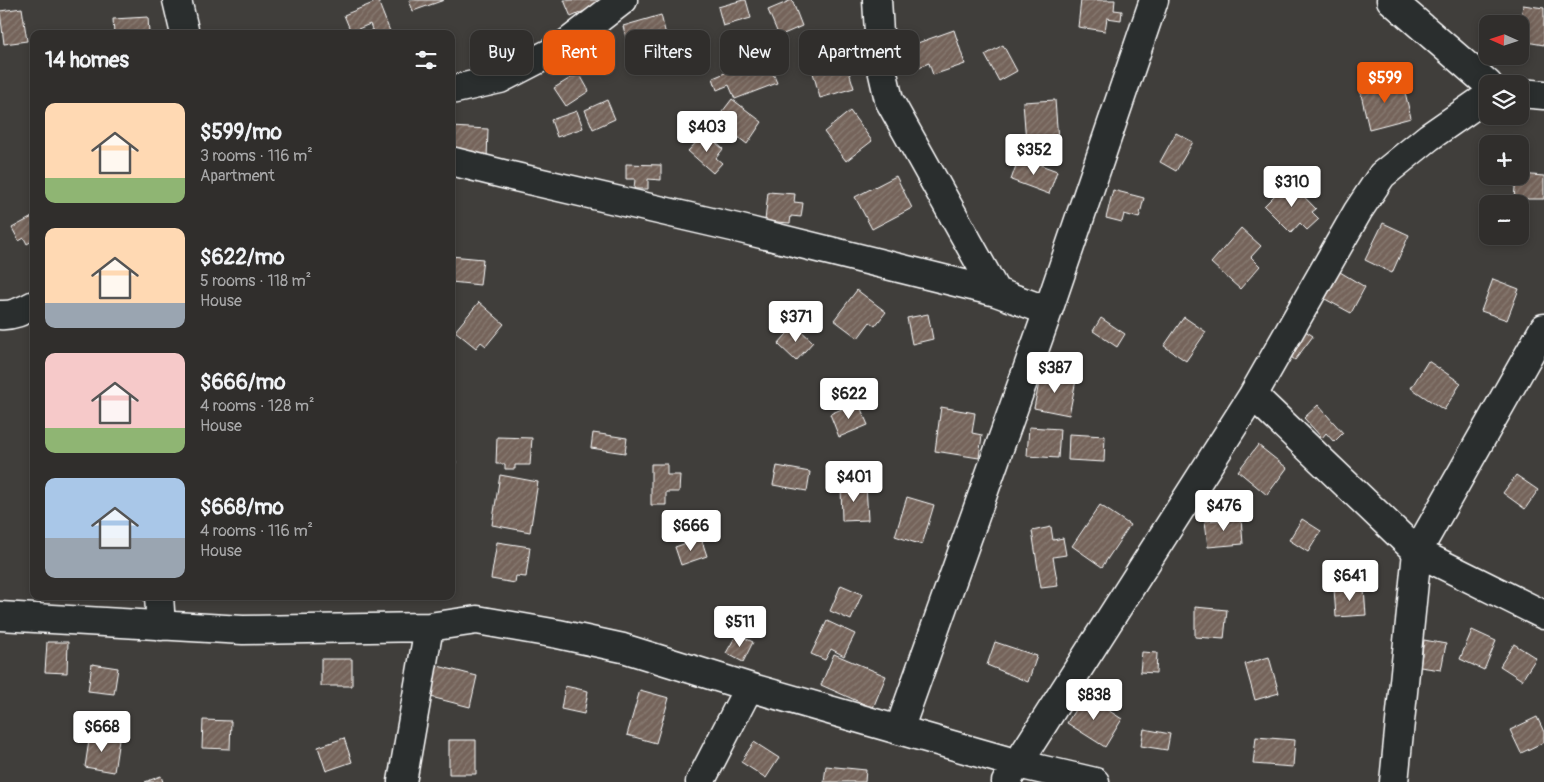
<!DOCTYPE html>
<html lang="en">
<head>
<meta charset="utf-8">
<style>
  body { margin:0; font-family:Pangolin,sans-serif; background:#383634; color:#f1f3f6; height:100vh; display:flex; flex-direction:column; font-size:19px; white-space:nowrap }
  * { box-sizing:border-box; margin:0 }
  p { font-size:16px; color:#a8a8a9 }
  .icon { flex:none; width:28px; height:28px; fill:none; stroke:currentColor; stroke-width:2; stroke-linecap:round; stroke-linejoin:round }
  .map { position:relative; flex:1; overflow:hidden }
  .panel { position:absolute; left:30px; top:30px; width:425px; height:570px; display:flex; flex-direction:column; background:#302e2c; border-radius:10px; box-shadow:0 2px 8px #0003,0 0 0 1px #4b4a48 }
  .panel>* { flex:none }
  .banner { position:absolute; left:470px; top:30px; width:475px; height:45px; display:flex; gap:10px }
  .needle { width:32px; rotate:273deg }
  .tools { position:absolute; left:1479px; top:15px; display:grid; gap:10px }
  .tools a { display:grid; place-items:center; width:50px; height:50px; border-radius:10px; background:#302e2c; box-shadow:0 2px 8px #0003,0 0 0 1px #4b4a48; font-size:25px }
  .price { position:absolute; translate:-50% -42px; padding:0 11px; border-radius:5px; background:#fff; color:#222; font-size:16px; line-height:32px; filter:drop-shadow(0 1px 2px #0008) }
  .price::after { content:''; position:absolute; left:50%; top:30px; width:15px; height:11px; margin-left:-8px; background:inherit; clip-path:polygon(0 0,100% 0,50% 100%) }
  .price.current { background:#ea580c; color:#fff }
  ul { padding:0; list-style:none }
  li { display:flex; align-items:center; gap:15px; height:125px; padding:0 15px }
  li span { display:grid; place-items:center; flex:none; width:140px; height:100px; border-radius:10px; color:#555 }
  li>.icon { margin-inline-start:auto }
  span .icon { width:60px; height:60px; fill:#fffc; stroke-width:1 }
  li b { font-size:21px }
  h2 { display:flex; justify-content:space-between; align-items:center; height:60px; padding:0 15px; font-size:21px }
  .pill { padding:0 18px; border-radius:10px; background:#302e2c; box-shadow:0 2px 8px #0003,0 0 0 1px #4b4a48; font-size:18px; line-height:45px }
  .pill.current { background:#ea580c; color:#fff }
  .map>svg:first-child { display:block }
</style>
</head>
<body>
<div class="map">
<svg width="1544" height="782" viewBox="0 0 1544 782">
  <defs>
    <pattern id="building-hatch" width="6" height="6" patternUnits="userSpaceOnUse" patternTransform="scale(1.25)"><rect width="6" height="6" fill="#74645a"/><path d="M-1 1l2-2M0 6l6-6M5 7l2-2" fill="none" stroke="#897b73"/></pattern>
  </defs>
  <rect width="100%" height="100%" fill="#403e3b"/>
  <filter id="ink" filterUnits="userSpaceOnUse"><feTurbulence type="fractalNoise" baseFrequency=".02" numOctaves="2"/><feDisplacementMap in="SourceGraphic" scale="10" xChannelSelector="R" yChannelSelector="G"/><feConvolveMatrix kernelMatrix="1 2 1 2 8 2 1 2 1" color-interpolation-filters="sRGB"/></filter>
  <g filter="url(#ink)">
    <path fill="url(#building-hatch)" stroke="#fff" d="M409 0H444L413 11Z
      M564 0H596L598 5 571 17Z
      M743 0H746L751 18 723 26 718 7Z
      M792 0 802 26 779 36 768 10Z
      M1081 0H1115L1114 10 1122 11 1121 20 1107 18 1105 31 1078 27Z
      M378 1 391 34H374L370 24 351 32 344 15Z
      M1523 5 1544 8V45L1520 41V26Z
      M22 8 27 41 4 44 0 11Z
      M661 15 670 51 632 61 623 26Z
      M148 17 149 34H114L113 19Z
      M954 30 965 64 933 75 929 63 919 67 912 45Z
      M1003 45 1017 71 999 81 985 55Z
      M766 56 777 83 735 99 729 85 717 90 713 78Z
      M845 59 854 88 820 98 812 69Z
      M579 73 589 91 566 106 554 88Z
      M1402 79 1411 118 1369 129 1360 90Z
      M732 99 762 122 747 144 716 120Z
      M607 100 615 119 593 129 585 110Z
      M1055 100 1058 140 1026 142 1023 102Z
      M577 111 583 128 557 137 551 120Z
      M850 111 872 141 846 161 824 132Z
      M451 127 488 129 487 160 451 158Z
      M705 133 723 149 716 158 722 163 713 173 688 151Z
      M1176 133 1193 142 1176 171 1160 162Z
      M1019 157 1057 171 1049 194 1011 180Z
      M626 164 661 165V180L648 179V189H634L635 179H626Z
      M1520 174 1544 176V199H1514L1516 176H1520Z
      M896 176 912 208 872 229 855 197Z
      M1289 181 1316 209 1312 212 1319 219 1307 230 1300 223 1291 233 1264 206Z
      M1113 190 1144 198 1139 218 1124 214 1122 222 1106 218Z
      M768 192 795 194 794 202 803 203 801 217 791 216 790 223 765 221Z
      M34 216V240L27 244 24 238 19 241 12 228Z
      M1383 223 1409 235 1392 273 1365 260Z
      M1241 228 1261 246 1251 257 1260 266 1240 289 1211 263Z
      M451 256 483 259 480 285 451 282Z
      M1340 272 1365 287 1351 313 1325 299Z
      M1493 279 1519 289 1507 320 1481 311Z
      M857 290 886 312 875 326 870 322 858 338 834 320Z
      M479 302 504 324 486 346 481 342 476 348 455 331Z
      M928 314 933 339 912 344 907 318Z
      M1184 317 1206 332 1186 361 1164 346Z
      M1101 318 1125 334 1117 347 1093 331Z
      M795 325 813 342 796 361 778 344Z
      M1301 328 1313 336 1295 360 1284 352Z
      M1428 361 1461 383 1444 410 1411 388Z
      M1041 373 1076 380 1069 415 1034 408Z
      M858 402 868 425 839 437 830 414Z
      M1318 405 1343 433 1334 442 1326 433 1322 438 1304 418Z
      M941 407 975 413 972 433 982 435 979 458 935 451Z
      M1029 427 1060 429 1058 458 1027 456Z
      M593 433 627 438 625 453 591 448Z
      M1069 434 1105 436 1104 462 1068 460Z
      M497 437 532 438 530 465H515V469H505V464H496Z
      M1258 445 1287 468 1267 495 1238 471Z
      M451 460 456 461 451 492Z
      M651 464H667V475H680L679 492H666V505H651Z
      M777 466 810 472 807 491 773 485Z
      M500 475 538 482 530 532 492 525Z
      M1516 475 1538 490 1525 509 1503 493Z
      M866 484 868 520 842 521 841 485Z
      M907 497 934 505 922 545 895 536Z
      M1100 505 1130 525 1102 567 1072 546Z
      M1241 518 1243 544 1208 547 1205 521Z
      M1302 519 1321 531 1308 552 1289 540Z
      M1051 527 1053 540 1063 538 1066 555 1053 557 1058 586 1041 588 1032 531Z
      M701 538 707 556 681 565 675 547Z
      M497 542 530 547 526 577 516 576 515 583 491 579Z
      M841 585 862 594 851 620 830 611Z
      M1334 588 1364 589 1366 615 1336 617Z
      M1195 607 1227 610 1224 639 1195 637Z
      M827 621 855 634 844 656 831 649 825 660 811 654Z
      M1472 630 1496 641 1484 670 1460 659Z
      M737 634 753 642 743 662 726 653Z
      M1424 640 1446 644 1441 670 1420 667Z
      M47 642H68L67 673 45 672Z
      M995 642 1037 656 1028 682 987 665Z
      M1514 644 1536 658 1522 680 1500 666Z
      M1142 652 1157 653 1156 673 1140 672Z
      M834 654 886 676 873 708 821 685Z
      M1269 657 1279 693 1255 700 1245 664Z
      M321 659H352V686H321Z
      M92 664 118 668 114 694 88 691Z
      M434 665 477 676 470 707 427 696Z
      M565 686 588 691 584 714 561 709Z
      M640 690 669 698 656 743 627 735Z
      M1084 695 1122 719 1105 747 1067 723Z
      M1537 717 1544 732V742L1521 753 1510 730Z
      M203 720 231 721 230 749 202 748Z
      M1144 729 1170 734 1167 750 1141 746Z
      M90 734 119 739 114 772 85 767Z
      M1256 737 1295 740 1293 767 1253 764Z
      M344 738 352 762 326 771 318 747Z
      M449 740H476V774H449Z
      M754 742 779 758 766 778 741 762Z
      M826 766 866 770 865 782H824Z
      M161 776 163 782H145Z"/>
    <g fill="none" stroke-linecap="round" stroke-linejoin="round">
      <g stroke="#fff" stroke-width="31">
        <path id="street" d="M177 0 185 34
          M877 0 881 65 889 100 996 292
          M1391 0 1488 84
          M451 90 500 79 562 47 623 0
          M1520 93 1544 95
          M451 161 503 174 737 228 996 292 1048 311
          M0 315C12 316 23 311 34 305
          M1253 395 1417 552 1544 615
          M159 596 161 626
          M0 616 243 630 429 627 477 620 558 634 623 648 749 687 899 730 1018 764 1095 782
          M899 730 1048 311 1154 0
          M402 782 429 627
          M700 782 749 687
          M1006 782 1253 395 1358 211 1382 175 1429 137 1488 96
          M1394 782 1417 552 1544 328"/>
      </g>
      <use href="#street" stroke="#2a2d2e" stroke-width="28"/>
    </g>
  </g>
</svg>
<div class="tools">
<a><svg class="needle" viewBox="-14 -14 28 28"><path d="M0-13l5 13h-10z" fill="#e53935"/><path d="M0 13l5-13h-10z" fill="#a8a8a9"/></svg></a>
<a><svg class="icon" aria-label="layers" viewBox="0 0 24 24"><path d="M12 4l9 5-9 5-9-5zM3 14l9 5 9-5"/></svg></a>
<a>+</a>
<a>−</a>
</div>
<b class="price current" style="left:1385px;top:104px">$599</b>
<b class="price" style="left:707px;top:153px">$403</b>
<b class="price" style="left:1034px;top:176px">$352</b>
<b class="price" style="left:1292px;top:208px">$310</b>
<b class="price" style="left:796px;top:343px">$371</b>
<b class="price" style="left:1055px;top:394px">$387</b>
<b class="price" style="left:849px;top:420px">$622</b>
<b class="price" style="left:854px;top:503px">$401</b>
<b class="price" style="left:1224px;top:532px">$476</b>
<b class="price" style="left:691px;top:552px">$666</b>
<b class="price" style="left:1350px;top:602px">$641</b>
<b class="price" style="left:740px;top:648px">$511</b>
<b class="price" style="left:1094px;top:721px">$838</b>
<b class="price" style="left:102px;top:753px">$668</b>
<div class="banner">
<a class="pill">Buy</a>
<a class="pill current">Rent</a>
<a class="pill">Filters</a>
<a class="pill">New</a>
<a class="pill">Apartment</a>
</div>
<section class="panel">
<h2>14 homes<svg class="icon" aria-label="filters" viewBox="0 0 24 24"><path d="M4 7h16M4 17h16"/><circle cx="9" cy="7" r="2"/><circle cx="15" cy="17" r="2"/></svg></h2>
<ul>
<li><span style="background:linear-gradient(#ffd9b3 75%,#8fb573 0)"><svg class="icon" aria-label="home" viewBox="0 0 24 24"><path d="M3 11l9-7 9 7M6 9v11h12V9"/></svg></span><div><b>$599/mo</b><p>3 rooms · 116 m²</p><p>Apartment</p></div></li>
<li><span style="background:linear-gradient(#ffd9b3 75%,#9aa5b1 0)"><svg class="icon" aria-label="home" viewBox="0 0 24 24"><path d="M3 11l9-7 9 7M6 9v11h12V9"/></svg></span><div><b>$622/mo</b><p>5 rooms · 118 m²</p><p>House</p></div></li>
<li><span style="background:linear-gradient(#f6c9c9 75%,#8fb573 0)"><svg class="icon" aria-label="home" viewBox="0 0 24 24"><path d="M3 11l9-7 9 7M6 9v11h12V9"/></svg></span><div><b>$666/mo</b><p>4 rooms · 128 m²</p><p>House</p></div></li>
<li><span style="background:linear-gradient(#a9c7e8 60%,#9aa5b1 0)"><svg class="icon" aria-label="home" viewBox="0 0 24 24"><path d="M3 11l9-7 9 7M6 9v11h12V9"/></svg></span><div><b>$668/mo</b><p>4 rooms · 116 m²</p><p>House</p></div></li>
</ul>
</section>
</div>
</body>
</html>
